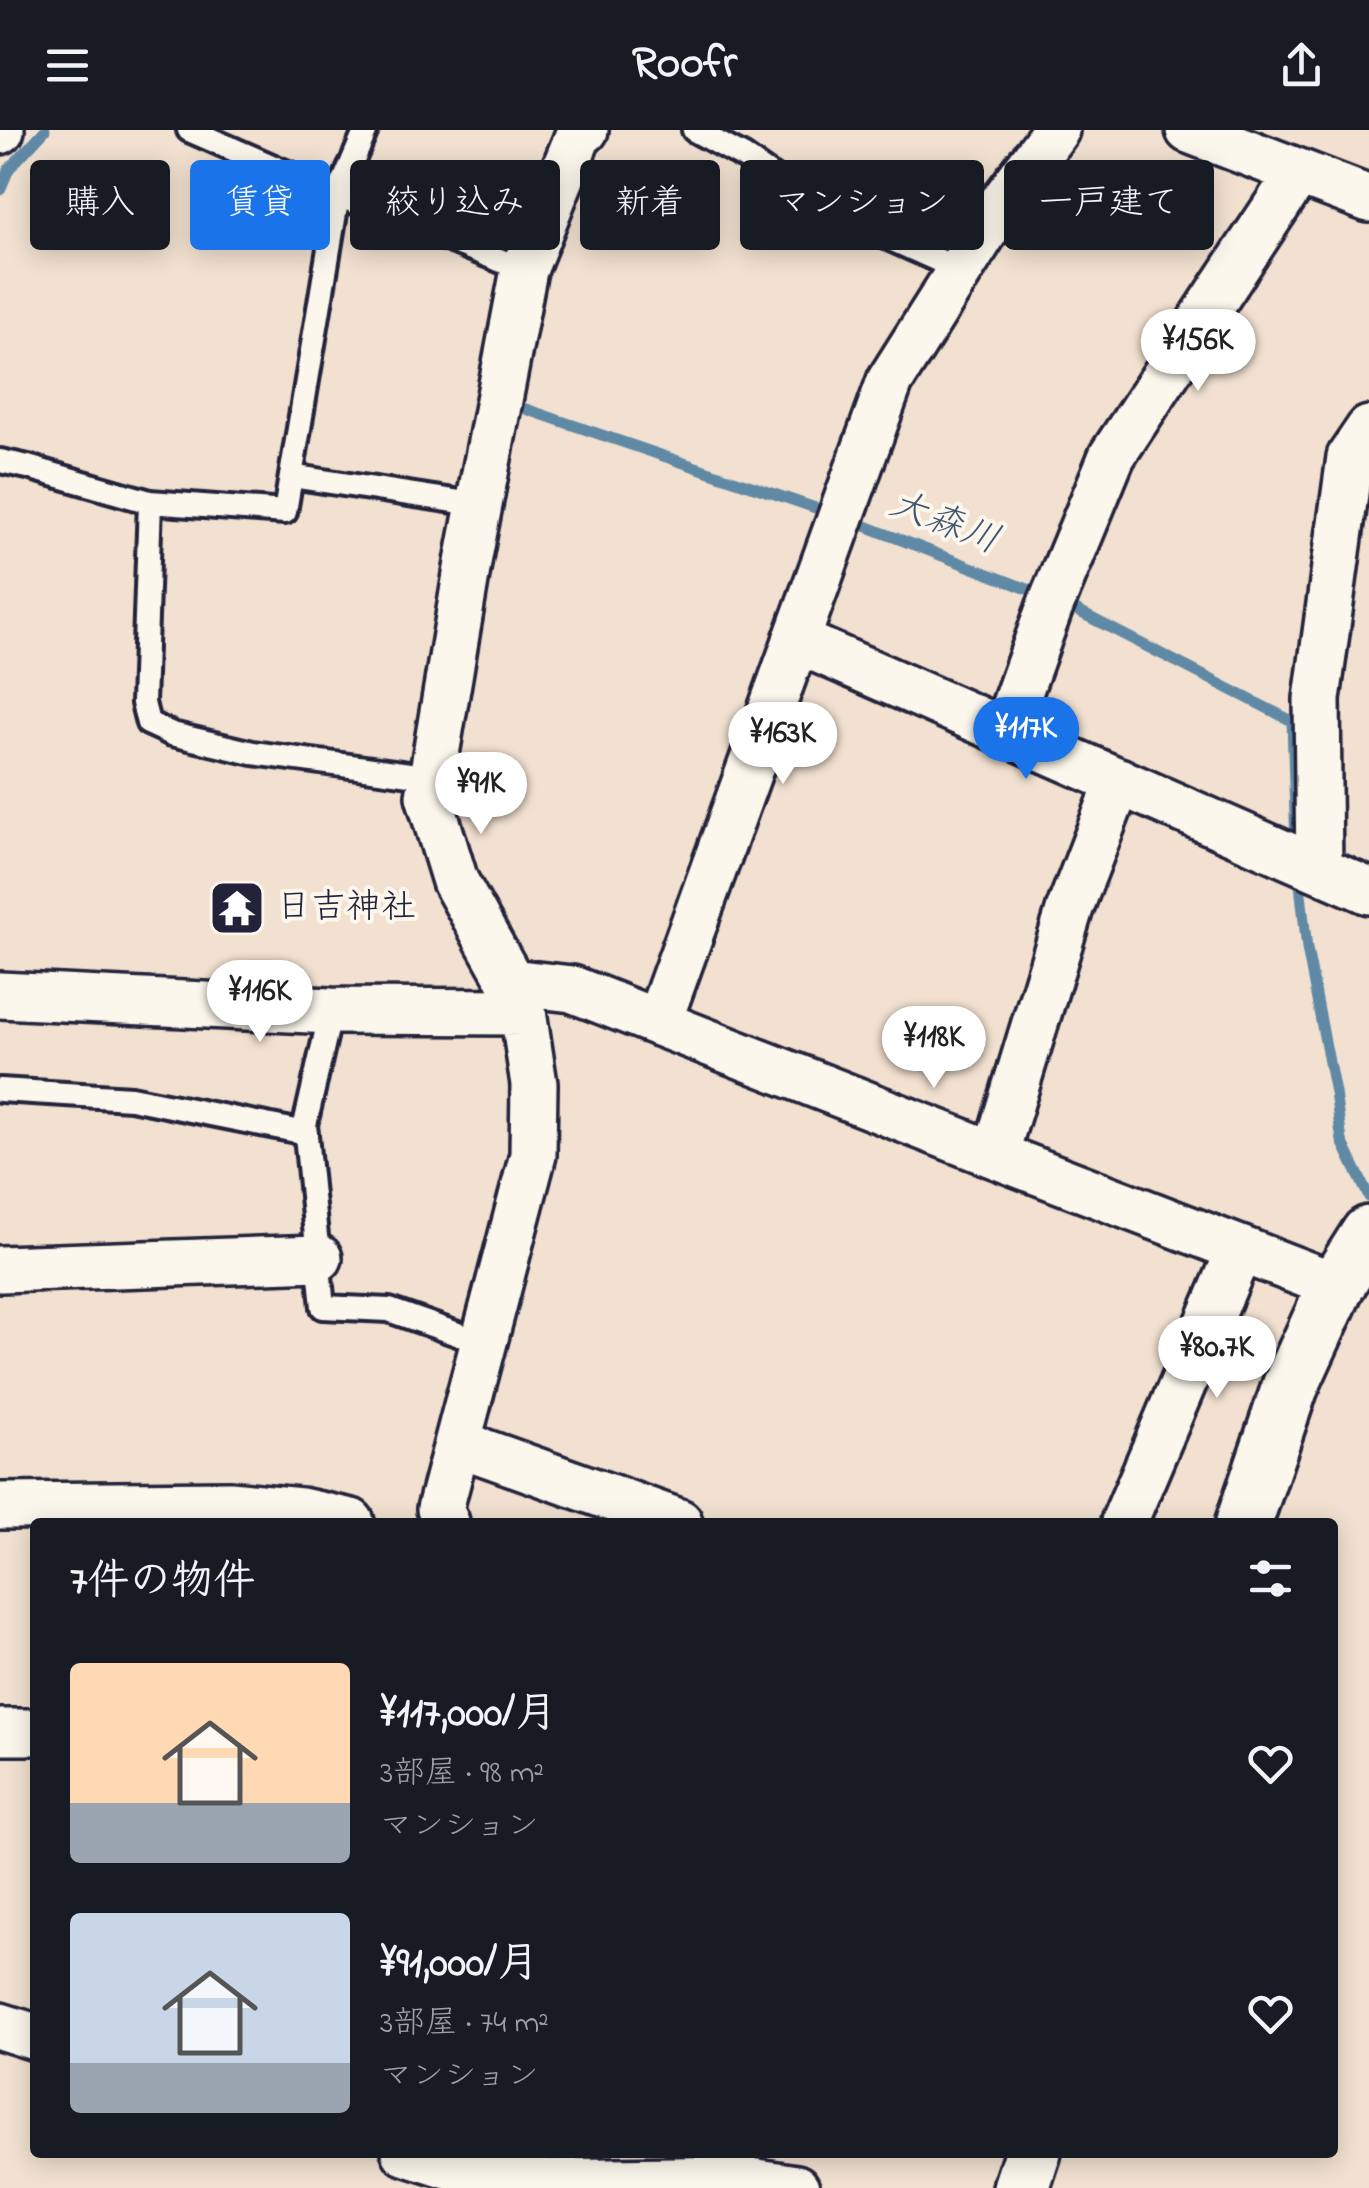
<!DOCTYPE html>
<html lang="ja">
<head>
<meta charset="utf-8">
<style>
  body { margin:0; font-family:"Indie Flower","Klee One",sans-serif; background:#242831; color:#f1f3f6; height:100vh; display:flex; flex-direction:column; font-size:38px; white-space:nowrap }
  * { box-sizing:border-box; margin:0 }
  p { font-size:32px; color:#9ea1a6 }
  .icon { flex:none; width:55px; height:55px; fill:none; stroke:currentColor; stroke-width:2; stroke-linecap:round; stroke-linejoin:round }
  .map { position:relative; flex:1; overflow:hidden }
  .side { position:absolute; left:30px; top:1388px; width:1308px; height:640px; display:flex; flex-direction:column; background:#171b24; border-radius:10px; box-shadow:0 5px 25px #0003 }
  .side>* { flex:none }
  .guide { position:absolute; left:30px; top:30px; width:1310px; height:90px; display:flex; gap:20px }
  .price { position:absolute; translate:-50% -85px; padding:0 22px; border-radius:35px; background:#fff; color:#222; font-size:32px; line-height:65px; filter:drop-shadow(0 2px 5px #0008) }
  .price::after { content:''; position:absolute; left:50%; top:60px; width:30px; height:22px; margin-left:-15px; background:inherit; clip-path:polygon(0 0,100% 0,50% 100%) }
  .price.active { background:#1a73e8; color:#fff }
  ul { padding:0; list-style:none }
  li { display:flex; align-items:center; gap:30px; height:250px; padding:0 40px }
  li span { display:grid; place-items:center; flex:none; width:280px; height:200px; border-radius:10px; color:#555 }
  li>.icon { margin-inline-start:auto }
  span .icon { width:120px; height:120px; fill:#fffc; stroke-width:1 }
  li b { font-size:42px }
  h2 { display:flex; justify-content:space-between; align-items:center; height:120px; padding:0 40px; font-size:42px }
  .pill { padding:0 35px; border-radius:10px; background:#171b24; box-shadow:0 5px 25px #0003; font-size:35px; line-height:90px }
  .pill.active { background:#1a73e8; color:#fff }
  header { display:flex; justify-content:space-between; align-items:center; height:130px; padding:0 40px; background:#171b24; font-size:45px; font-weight:700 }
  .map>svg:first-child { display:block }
</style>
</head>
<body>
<header><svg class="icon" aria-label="menu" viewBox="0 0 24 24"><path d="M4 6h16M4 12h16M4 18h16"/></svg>Roofr<svg class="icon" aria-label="share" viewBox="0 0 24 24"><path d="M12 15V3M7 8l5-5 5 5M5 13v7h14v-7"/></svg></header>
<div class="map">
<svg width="1369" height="2058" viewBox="0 0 1369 2058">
  <rect width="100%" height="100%" fill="#f2e1d0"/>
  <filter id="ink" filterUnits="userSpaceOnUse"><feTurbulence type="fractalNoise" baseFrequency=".01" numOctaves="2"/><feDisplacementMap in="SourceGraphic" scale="20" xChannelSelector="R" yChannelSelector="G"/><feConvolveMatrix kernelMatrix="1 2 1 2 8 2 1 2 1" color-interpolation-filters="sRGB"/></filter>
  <g filter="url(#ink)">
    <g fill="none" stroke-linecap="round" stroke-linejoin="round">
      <path stroke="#6189a5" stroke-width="11" d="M0 60 9 39 45 0
        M513 279 514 275 833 384
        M850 390 1043 465
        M1060 472 1292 591 1296 716
        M1299 745 1307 819 1335 963 1342 1011 1369 1067"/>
      <g stroke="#22223b" stroke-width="30">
        <path id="lane" d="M189 0 338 65 524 140
          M694 0 744 27 810 73 960 140
          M0 331 28 337 150 372 285 382 338 65 366 0
          M291 346 480 375
          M150 372 143 573 148 593 172 604 253 623 432 647
          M331 881 305 995 323 1177 389 1180 483 1213
          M0 960 131 968 306 1003"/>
      </g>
      <g stroke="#22223b" stroke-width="52">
        <path id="street" d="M1189 0 1369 69
          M0 1 1 0
          M796 510 1369 761
          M1005 602 1049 479 1112 326 1299 42
          M1319 739 1317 569 1350 327 1369 299
          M511 852 572 859 995 1025 1336 1156
          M0 865 331 881 523 882
          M658 893 890 251 1003 72 1056 0
          M995 1025 1070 778 1119 651
          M0 1139 319 1128
          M458 1313 679 1392
          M0 1376 230 1374 301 1381 351 1392
          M446 1392 440 1379 533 1025 534 954 523 882 511 852 455 751 429 666 469 427 524 140 578 6 585 0
          M1124 1392 1240 1119
          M0 1602H35
          M0 1896 35 1907
          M405 2022 467 2042 547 2052 738 2049 796 2058"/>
      </g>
      <g stroke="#22223b" stroke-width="62">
        <path id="secondary" d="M1244 1392 1290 1257 1336 1156 1369 1104
          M1021 2058 1033 2022"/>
      </g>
      <use href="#lane" stroke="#fbf7ec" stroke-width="22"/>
      <use href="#street" stroke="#fbf7ec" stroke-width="45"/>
      <use href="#secondary" stroke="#fbf7ec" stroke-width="55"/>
    </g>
  </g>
  <defs>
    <g id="temple-square" transform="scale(2.875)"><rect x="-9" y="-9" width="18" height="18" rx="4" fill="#22223b" stroke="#fbf7ec"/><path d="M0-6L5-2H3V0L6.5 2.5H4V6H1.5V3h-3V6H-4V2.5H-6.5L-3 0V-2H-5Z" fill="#fff"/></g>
  </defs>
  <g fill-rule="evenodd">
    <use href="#temple-square" x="237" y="778"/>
  </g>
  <g text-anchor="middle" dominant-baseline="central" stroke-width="8" stroke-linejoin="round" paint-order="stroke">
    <g font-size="35" fill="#22223b" stroke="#fbf7ec" text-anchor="start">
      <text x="276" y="778">日吉神社</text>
    </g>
    <g font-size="38" font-style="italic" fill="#425570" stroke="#fbf7ec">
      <text transform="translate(944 394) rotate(21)">大森川</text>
    </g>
  </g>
</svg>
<b class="price" style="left:1198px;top:264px">¥156K</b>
<b class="price active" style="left:1026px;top:652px">¥117K</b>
<b class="price" style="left:783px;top:657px">¥163K</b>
<b class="price" style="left:481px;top:707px">¥91K</b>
<b class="price" style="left:260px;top:915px">¥116K</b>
<b class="price" style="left:934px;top:961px">¥118K</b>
<b class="price" style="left:1217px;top:1271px">¥80.7K</b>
<div class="guide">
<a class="pill">購入</a>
<a class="pill active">賃貸</a>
<a class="pill">絞り込み</a>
<a class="pill">新着</a>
<a class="pill">マンション</a>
<a class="pill">一戸建て</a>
</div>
<section class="side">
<h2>7件の物件<svg class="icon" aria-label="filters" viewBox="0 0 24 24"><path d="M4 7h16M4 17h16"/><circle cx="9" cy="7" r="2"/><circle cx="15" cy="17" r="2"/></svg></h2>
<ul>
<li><span style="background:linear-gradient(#ffd9b3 70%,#9aa5b1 0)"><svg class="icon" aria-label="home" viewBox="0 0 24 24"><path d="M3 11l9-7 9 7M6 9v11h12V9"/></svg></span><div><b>¥117,000/月</b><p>3部屋 · 98 m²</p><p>マンション</p></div><svg class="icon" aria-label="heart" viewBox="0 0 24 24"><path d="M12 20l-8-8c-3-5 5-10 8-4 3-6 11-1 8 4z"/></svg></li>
<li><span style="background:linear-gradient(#c9d6e8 75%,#9aa5b1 0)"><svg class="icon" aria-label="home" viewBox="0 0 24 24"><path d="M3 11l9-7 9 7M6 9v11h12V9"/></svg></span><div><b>¥91,000/月</b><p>3部屋 · 74 m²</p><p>マンション</p></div><svg class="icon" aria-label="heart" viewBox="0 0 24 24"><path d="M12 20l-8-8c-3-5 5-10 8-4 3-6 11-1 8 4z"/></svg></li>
</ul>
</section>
</div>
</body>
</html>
